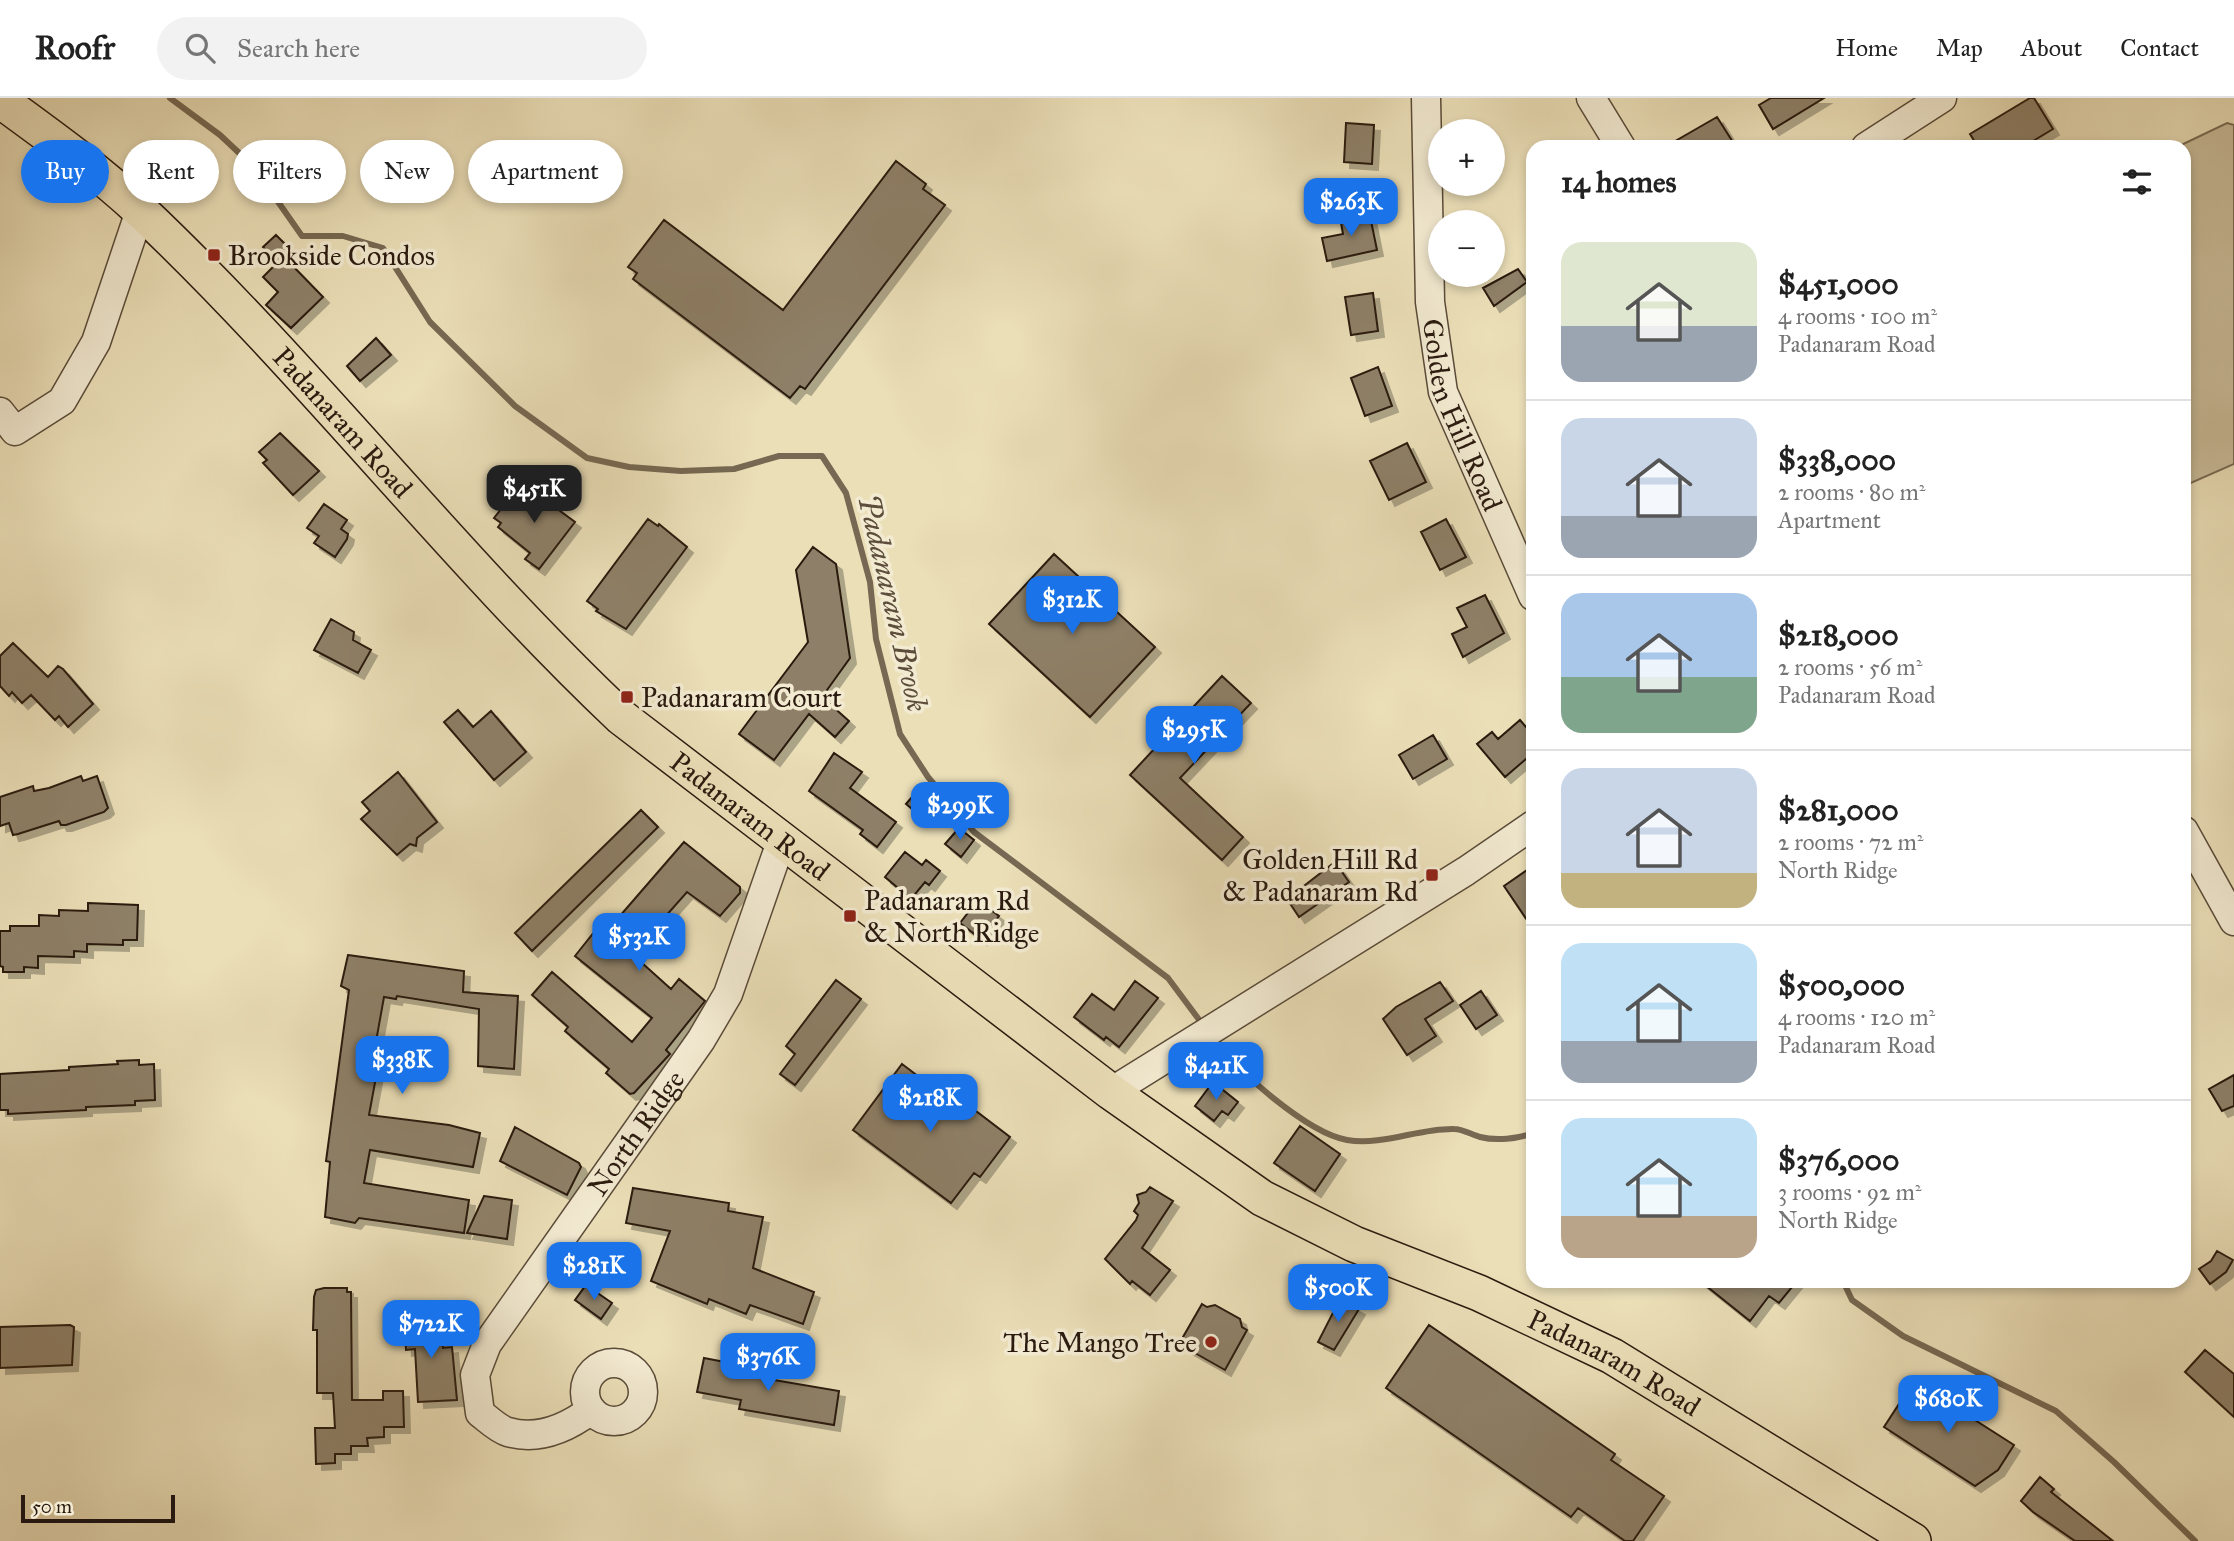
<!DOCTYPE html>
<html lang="en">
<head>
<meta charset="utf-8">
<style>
  body { margin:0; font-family:"IM FELL Great Primer",serif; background:#f2f2f2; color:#222; height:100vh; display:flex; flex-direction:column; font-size:26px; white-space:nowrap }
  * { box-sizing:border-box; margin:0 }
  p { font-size:23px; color:#767676 }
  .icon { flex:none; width:38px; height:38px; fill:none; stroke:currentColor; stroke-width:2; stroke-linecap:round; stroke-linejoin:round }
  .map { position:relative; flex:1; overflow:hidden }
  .side { position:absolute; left:1526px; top:42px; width:665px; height:1148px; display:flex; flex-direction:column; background:#fff; border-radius:21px; box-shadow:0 4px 10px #0003 }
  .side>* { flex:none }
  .guide { position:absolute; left:21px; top:42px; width:665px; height:63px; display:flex; gap:14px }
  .fabs { position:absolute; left:1428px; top:21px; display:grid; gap:14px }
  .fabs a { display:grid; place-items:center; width:77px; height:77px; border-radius:50%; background:#fff; box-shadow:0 4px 10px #0003; font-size:35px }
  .scale { position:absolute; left:21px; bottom:18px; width:154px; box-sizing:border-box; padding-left:7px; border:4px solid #2a1a0f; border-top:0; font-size:19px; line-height:24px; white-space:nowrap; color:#2a1a0f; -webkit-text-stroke:5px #f2ead1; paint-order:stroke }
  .price { position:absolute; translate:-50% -60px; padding:0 16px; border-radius:14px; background:#1a73e8; color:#fff; font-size:23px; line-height:46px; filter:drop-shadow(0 2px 4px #0008) }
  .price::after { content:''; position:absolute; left:50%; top:42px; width:21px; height:16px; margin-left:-10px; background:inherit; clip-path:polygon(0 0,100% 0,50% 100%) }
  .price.selected { background:#222; color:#fff }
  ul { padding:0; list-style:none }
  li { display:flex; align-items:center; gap:21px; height:175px; padding:0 35px }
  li+li { border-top:2px solid #e0e0e0 }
  li span { display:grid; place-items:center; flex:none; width:196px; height:140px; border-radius:21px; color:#555 }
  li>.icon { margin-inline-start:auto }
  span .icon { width:84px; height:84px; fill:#fffc; stroke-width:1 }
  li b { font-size:30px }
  h2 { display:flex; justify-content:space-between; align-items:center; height:84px; padding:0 35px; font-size:30px }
  .tag { padding:0 24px; border-radius:32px; background:#fff; box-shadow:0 4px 10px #0003; font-size:24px; line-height:63px }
  .tag.selected { background:#1a73e8; color:#fff }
  header { display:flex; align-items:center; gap:42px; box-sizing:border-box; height:98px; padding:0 35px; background:#fff; border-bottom:2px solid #e0e0e0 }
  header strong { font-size:33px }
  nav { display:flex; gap:38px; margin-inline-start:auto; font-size:24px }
  .search { width:490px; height:63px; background:#f2f2f2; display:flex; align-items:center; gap:18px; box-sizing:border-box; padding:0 24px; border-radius:38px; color:#767676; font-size:26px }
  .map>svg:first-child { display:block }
</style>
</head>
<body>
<header>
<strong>Roofr</strong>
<div class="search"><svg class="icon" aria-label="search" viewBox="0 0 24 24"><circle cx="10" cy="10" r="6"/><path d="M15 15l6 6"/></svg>Search here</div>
<nav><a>Home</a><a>Map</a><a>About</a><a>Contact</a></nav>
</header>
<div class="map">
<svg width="2234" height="1443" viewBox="0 0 2234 1443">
  <defs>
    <filter id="shadow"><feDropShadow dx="6" dy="6" stdDeviation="0" flood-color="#0004"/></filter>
  </defs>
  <rect width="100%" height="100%" fill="#ebdfb8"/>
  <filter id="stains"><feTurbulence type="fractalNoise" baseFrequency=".00286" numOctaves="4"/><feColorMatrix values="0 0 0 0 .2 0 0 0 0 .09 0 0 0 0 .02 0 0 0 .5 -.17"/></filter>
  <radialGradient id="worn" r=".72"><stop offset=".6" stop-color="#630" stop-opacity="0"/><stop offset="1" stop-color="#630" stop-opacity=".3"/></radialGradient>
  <path fill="#cabe9b" stroke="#7a6c55" stroke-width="2" d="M2227 25 2234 27V366L2184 388V49H2177Z"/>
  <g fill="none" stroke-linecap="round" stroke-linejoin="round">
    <path stroke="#766852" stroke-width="6" d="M170 0 220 37 253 68 302 138H343L383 150 430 224 515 308 587 360 629 369 681 373 734 371 779 358H822L846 395 870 484 876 541 900 636 928 679 974 734 1168 880 1203 927
      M1211 939C1235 971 1307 1035 1347 1042 1383 1048 1419 1030 1454 1031 1463 1031 1472 1037 1480 1039 1496 1043 1518 1041 1533 1035
      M1843 1183 1852 1202 1903 1238 2056 1313 2114 1364 2195 1443"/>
  </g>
  <path fill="#8e8067" stroke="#2a1a0f" stroke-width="2" filter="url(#shadow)" d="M1771 0H1824L1773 31 1759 7Z
    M2030 0H2034L2053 31 2023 49H1978L1970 36Z
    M1717 19 1736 49H1665Z
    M1346 25 1374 27 1372 66 1344 64Z
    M896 63 926 86 923 91 945 107 805 291 800 288 790 300 633 181 637 175 628 169 664 122 783 212Z
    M1369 113 1377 152 1327 163 1322 140 1343 136 1340 119Z
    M276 137 293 154 286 161 323 199 291 230 266 207 278 194 263 179 278 164 263 149Z
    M1518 171 1527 184 1494 208 1483 190Z
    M1373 195 1378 233 1351 237 1345 199Z
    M376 240 391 257 360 283 347 268Z
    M1378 269 1392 308 1365 318 1351 280Z
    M280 335 319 373 293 397 263 365 267 362 259 354Z
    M1407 345 1426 384 1389 402 1370 363Z
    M529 390 575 424 539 471 525 461 530 455 498 429 501 425 494 420 514 395 520 401Z
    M324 406 347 422 341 431 348 436 347 441 335 459 314 445 319 438 307 430Z
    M648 421 658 428 659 426 687 449 626 531 596 513 598 511 587 503Z
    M1446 421 1466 459 1440 472 1421 434Z
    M813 449 836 466 850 560 822 599 849 623 835 639 809 616 774 662 739 636 808 544 796 472Z
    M1054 456 1155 549 1090 619 989 526Z
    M1485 497 1504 535 1463 559 1452 536 1467 529 1457 510Z
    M331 521 354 534 353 542 371 552 358 575 314 552Z
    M13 545 48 579 58 568 63 571 93 606 68 629 59 618 55 622 31 597 22 605 12 594 9 598 0 588V558Z
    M1222 578 1251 605 1180 680 1243 739 1222 762 1130 677Z
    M458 612 473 629 491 613 526 654 494 682 444 624Z
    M1520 622 1533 637V655L1505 679 1477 646 1492 634 1498 641Z
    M1433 637 1447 661 1413 681 1399 657Z
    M834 655 862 674 850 690 896 724 877 749 860 736 863 732 809 693Z
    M398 674 437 724 417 740 416 748 410 746 397 757 361 721 370 713 362 704Z
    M81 678 83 683 97 678 108 710 104 714 66 727H61L59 723 18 736 13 737 9 725 0 728V699L33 688 34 693 49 690Z
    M920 690 938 705 924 721 906 706Z
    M641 712 658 729 532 853 515 835Z
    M959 730 974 742 961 759 945 746Z
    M684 744 740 789V795L720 818 687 794 632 856 671 891 679 881 705 903 666 952 670 956 634 995 630 996 606 975 609 971 565 933 568 929 532 897 552 874 632 944 652 920 575 858 599 828 606 834Z
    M905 754 922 767 926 762 940 773 929 787 925 784 911 801 885 779Z
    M1335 764 1349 784 1299 819 1287 801Z
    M1533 768V831L1504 788Z
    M978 802 999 818 981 841 960 825Z
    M88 805 138 807 137 842H123V847L87 846V854L74 853V859L38 858V870L24 869V874H3V869L0 868V833H10V828H39V817L59 818V812L88 813Z
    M348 857 464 873 463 894 518 898 514 971 478 968 479 911 397 898 396 901 384 899 377 938 379 963 369 1017 449 1027 480 1035 473 1069 370 1052 364 1085 469 1102 464 1135 359 1120 355 1125 325 1119 330 1064 326 1063 349 892 341 888Z
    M836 882 861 901 795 987 780 976 795 956 786 948Z
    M1135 883 1158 900 1119 949 1106 939 1104 942 1074 919 1092 896 1114 912Z
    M1440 884 1453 903 1425 921 1436 938 1407 957 1383 921 1396 909Z
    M1481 893 1497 917 1476 931 1460 907Z
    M139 962V967L154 966 155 1002 135 1003V1007L86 1009V1012L8 1016V1012H0V976L69 972V969L118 966 117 963Z
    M902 966 968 1016 972 1010 1010 1039 980 1079 974 1075 951 1105 853 1032Z
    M2234 977V1008L2222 1013 2209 991Z
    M1213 984 1238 1004 1228 1017 1222 1013 1214 1023 1195 1008Z
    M1300 1028 1340 1056 1315 1093 1274 1065Z
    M515 1029 579 1065 581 1069 567 1097 500 1063Z
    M1150 1089 1173 1103 1142 1150 1170 1172 1150 1197 1132 1183 1130 1186 1105 1161 1136 1122 1138 1117 1134 1113 1139 1105 1137 1097 1146 1094Z
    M633 1090 729 1105 728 1113 763 1119 753 1170 814 1194 803 1226 750 1207 746 1216 709 1201 707 1206 651 1183 670 1133 626 1125Z
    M484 1098 512 1102 507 1141 467 1135Z
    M2217 1153 2233 1162 2226 1174 2210 1186 2199 1171 2211 1163Z
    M1700 1183H1797L1779 1205 1769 1198 1750 1223Z
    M586 1187 612 1205 601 1221 575 1202Z
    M324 1190H347V1194H351L352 1302H383V1293H403L404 1329H384V1339L367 1340 368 1348H351V1356H335V1365L316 1366 315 1330H335L333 1295H317V1232H313L314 1199 316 1192Z
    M1340 1201 1359 1211 1334 1252 1318 1244Z
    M1202 1206 1207 1209 1215 1207 1240 1221 1242 1229 1247 1232 1225 1272 1179 1246Z
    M441 1218 443 1250 452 1249 457 1302 418 1304 415 1251 406 1252 404 1221Z
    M70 1227 74 1229 72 1267 0 1270V1229Z
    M1429 1227 1615 1356 1611 1362 1664 1398 1633 1443H1625L1578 1410 1571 1419 1386 1290Z
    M2205 1252 2234 1276V1319L2185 1274Z
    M704 1260 746 1268 745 1277 839 1293 834 1327 739 1311 741 1302 697 1294Z
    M1914 1283 2014 1347 1998 1372 1975 1388 1884 1329Z
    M2040 1379 2054 1391 2051 1394 2113 1443H2075L2033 1414 2021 1403Z"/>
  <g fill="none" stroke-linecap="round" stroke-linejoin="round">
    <g stroke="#5a4b39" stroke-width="31">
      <g id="minor">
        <path id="s1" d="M1426 0 1430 204 1443 294 1533 498"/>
        <path d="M1591 0 1621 49"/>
        <path d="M1866 49 1942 0"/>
        <path d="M0 314 15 333 62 303 96 244 140 113"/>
        <path d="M2184 733 2234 823"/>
        <path d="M1111 994 1466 773 1533 727"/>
        <circle cx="614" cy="1294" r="29"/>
        <path id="s2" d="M591 1312C567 1330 539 1343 508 1334 498 1331 488 1321 480 1315L475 1277 487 1246 701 942 728 896 781 744"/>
      </g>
    </g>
    <g stroke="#2a1a0f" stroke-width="38">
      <g id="major">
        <path id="s3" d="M0 2C48 37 97 72 141 113 310 273 452 459 621 619L1111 994 1262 1100 1354 1146 1479 1195 1612 1258 1913 1443"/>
      </g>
    </g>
    <use href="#minor" stroke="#f2ead1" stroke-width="28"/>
    <use href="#major" stroke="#ebdfb8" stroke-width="35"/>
  </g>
  <g fill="#8f2418" stroke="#f2ead1" stroke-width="2.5">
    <rect x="207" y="150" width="14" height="14" rx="3.5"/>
    <rect x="620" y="592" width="14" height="14" rx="3.5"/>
    <rect x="1425" y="770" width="14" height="14" rx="3.5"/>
    <rect x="843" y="811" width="14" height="14" rx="3.5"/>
    <circle cx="1211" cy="1244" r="7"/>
  </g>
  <g text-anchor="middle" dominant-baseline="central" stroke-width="7" stroke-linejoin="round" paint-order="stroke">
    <g font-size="28" fill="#2a1a0f" stroke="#f2ead1" text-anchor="start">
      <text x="228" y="157">Brookside Condos</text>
      <text x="641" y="599">Padanaram Court</text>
      <text x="1418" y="761" text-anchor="end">Golden Hill Rd<tspan x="1418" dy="32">&amp; Padanaram Rd</tspan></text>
      <text x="864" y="802">Padanaram Rd<tspan x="864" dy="32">&amp; North Ridge</tspan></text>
      <text x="1197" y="1244" text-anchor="end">The Mango Tree</text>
    </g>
    <g font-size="28" fill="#2a1a0f" stroke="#f2ead1">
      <text stroke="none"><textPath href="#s1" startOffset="322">Golden Hill Road</textPath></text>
      <text stroke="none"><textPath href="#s3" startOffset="472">Padanaram Road</textPath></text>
      <text stroke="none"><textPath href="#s3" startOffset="1040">Padanaram Road</textPath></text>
      <text stroke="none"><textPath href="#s2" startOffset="453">North Ridge</textPath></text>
      <text stroke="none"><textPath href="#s3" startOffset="2068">Padanaram Road</textPath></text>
    </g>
    <g font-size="30" font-style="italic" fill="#5d4e3c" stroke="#f2ead1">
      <text transform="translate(893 505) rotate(77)">Padanaram Brook</text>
    </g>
  </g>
  <rect width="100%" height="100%" filter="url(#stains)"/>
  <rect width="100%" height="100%" fill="url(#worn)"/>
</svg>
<div class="fabs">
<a>+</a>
<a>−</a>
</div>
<div class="scale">50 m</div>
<b class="price" style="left:1351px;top:140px">$263K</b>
<b class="price selected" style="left:534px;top:427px">$451K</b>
<b class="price" style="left:1072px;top:538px">$312K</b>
<b class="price" style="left:1194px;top:668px">$295K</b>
<b class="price" style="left:960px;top:744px">$299K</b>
<b class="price" style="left:639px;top:875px">$532K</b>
<b class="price" style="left:402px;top:998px">$338K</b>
<b class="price" style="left:1216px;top:1004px">$421K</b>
<b class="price" style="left:930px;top:1036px">$218K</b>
<b class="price" style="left:594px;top:1204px">$281K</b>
<b class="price" style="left:1338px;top:1226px">$500K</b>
<b class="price" style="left:431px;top:1262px">$722K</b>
<b class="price" style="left:768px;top:1295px">$376K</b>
<b class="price" style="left:1948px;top:1337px">$680K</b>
<div class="guide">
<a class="tag selected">Buy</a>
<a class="tag">Rent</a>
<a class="tag">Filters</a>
<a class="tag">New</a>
<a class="tag">Apartment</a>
</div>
<section class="side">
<h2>14 homes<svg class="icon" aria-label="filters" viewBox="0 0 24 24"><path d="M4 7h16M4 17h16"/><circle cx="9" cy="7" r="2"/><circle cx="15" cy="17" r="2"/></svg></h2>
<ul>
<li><span style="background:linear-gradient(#dfe7d0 60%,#9aa5b1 0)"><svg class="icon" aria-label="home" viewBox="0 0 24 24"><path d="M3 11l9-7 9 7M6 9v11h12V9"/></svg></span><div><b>$451,000</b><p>4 rooms · 100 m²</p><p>Padanaram Road</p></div></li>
<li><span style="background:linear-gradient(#c9d6e8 70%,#9aa5b1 0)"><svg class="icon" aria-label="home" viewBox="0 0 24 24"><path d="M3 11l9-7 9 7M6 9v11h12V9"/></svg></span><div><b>$338,000</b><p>2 rooms · 80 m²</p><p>Apartment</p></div></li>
<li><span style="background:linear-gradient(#a9c7e8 60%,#7fa58c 0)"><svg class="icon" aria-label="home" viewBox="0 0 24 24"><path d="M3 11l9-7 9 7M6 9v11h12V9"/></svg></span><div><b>$218,000</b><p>2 rooms · 56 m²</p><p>Padanaram Road</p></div></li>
<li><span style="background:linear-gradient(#c9d6e8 75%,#c2b280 0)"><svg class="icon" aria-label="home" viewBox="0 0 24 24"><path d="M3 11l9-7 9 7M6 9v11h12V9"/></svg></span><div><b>$281,000</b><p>2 rooms · 72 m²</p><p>North Ridge</p></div></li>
<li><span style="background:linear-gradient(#bfe0f5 70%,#9aa5b1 0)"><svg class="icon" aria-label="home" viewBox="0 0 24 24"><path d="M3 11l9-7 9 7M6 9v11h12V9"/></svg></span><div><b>$500,000</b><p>4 rooms · 120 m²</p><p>Padanaram Road</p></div></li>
<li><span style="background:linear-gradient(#bfe0f5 70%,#b9a48a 0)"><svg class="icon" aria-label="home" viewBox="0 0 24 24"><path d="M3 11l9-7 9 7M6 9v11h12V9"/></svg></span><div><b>$376,000</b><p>3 rooms · 92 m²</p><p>North Ridge</p></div></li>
</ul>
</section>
</div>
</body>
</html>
